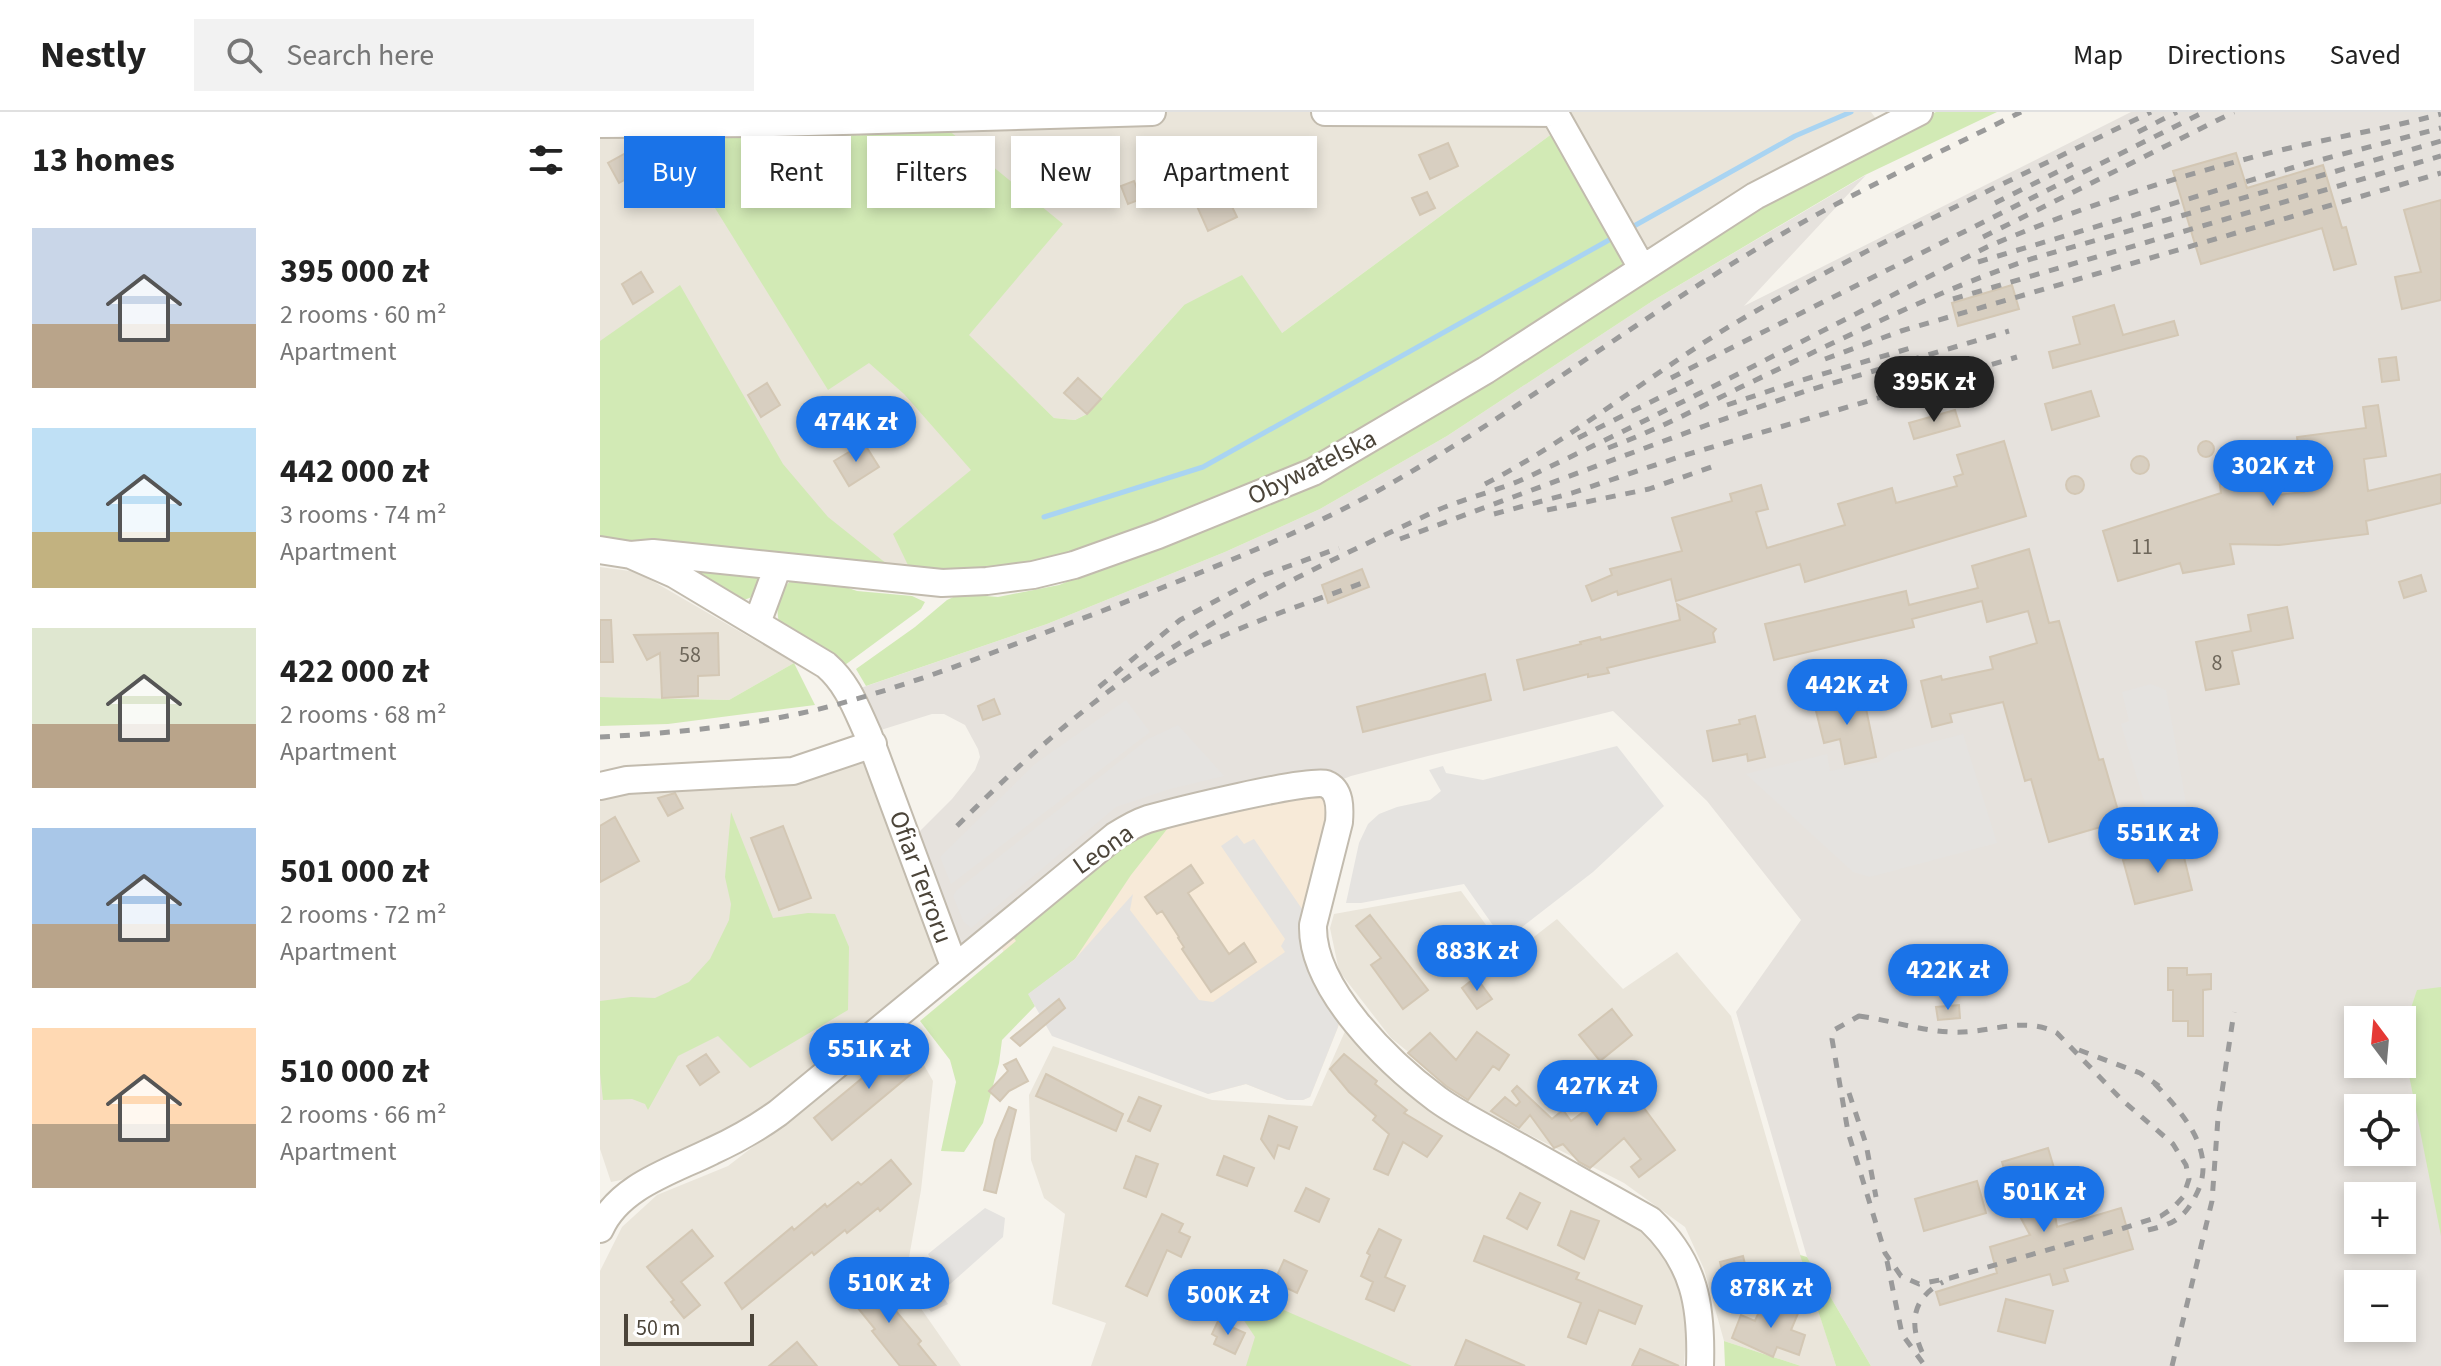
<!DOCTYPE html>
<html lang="en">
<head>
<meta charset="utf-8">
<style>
  body { margin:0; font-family:"Source Sans 3",sans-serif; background:#f2f2f2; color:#222; height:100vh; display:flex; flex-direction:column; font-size:30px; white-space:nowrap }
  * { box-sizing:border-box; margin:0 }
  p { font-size:26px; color:#767676 }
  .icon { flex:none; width:44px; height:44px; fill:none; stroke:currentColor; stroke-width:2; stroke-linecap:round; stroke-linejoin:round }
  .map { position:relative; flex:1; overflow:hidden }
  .drawer { display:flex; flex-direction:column; background:#fff; width:600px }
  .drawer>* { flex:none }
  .guide { position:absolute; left:24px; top:24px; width:760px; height:72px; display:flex; gap:16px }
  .needle { width:52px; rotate:344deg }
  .buttons { position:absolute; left:1744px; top:894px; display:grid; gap:16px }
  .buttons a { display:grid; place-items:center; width:72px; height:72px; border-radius:0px; background:#fff; box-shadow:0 4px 12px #0003; font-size:40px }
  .scale { position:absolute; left:24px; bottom:20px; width:130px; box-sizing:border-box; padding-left:8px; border:4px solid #4b4439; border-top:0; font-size:22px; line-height:28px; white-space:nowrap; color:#4b4439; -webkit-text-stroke:6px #fff; paint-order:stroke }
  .price { position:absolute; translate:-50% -68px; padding:0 18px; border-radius:28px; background:#1a73e8; color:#fff; font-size:26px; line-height:52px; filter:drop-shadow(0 2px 4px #0008) }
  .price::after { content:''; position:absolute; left:50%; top:48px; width:24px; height:18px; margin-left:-12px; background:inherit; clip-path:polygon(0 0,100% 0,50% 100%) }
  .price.active { background:#222; color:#fff }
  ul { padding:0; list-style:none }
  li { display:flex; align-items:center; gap:24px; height:200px; padding:0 32px }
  li span { display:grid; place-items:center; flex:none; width:224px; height:160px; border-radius:0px; color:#555 }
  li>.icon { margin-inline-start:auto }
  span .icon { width:96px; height:96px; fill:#fffc; stroke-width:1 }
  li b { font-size:34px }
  h2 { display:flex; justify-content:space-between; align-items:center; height:96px; padding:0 32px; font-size:34px }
  .chip { padding:0 28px; border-radius:0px; background:#fff; box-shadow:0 4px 12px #0003; font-size:28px; line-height:72px }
  .chip.active { background:#1a73e8; color:#fff }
  header { display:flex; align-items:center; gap:48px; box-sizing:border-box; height:112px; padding:0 40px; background:#fff; border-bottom:2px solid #e0e0e0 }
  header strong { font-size:38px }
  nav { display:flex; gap:44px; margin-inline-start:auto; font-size:28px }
  .search { width:560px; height:72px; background:#f2f2f2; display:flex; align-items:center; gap:20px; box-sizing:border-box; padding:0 28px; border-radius:0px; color:#767676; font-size:30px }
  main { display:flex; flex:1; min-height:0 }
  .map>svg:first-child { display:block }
</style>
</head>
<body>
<header>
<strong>Nestly</strong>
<div class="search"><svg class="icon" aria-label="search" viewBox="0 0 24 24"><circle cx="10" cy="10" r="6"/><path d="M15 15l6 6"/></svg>Search here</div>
<nav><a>Map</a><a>Directions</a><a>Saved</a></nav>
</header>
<main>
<section class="drawer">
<h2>13 homes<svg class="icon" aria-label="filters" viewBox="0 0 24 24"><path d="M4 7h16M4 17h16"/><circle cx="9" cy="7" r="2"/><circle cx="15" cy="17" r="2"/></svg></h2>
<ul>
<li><span style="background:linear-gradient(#c9d6e8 60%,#b9a48a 0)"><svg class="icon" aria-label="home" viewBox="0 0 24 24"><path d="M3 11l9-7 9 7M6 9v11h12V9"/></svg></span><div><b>395 000 zł</b><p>2 rooms · 60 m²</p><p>Apartment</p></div></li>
<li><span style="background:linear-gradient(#bfe0f5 65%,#c2b280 0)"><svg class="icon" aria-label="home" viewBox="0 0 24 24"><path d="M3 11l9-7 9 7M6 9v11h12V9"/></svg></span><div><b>442 000 zł</b><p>3 rooms · 74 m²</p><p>Apartment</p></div></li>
<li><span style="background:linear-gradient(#dfe7d0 60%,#b9a48a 0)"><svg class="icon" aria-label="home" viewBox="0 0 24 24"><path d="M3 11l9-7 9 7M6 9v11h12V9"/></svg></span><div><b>422 000 zł</b><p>2 rooms · 68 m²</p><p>Apartment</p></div></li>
<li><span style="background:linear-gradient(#a9c7e8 60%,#b9a48a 0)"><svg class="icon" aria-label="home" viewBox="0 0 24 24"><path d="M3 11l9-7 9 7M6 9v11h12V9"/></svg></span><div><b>501 000 zł</b><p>2 rooms · 72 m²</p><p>Apartment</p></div></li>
<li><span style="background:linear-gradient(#ffd9b3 60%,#b9a48a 0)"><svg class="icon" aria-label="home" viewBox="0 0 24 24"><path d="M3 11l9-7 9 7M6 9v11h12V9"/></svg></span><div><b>510 000 zł</b><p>2 rooms · 66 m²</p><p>Apartment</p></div></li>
</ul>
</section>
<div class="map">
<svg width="1841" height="1254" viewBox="0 0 1841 1254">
  <rect width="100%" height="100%" fill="#f6f3ec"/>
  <path fill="#eae5da" d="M0 0H1271L1285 19 1042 156 953 21 682 221 584 193 487 302 475 308 454 306 368 224 372 358 294 422 316 470 0 438Z
    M0 455 37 460 194 551 129 588 0 585Z
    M269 636 342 851 169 995 31 1066 11 1070 0 1037V683Z
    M861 779 909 844 957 807 1023 877 1077 840 1131 904 1198 1135 1236 1254H1201L1124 1229 1104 1157 1085 1115 1024 1071 879 997 791 926 739 859 730 816 734 802Z
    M746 917 975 1080 1044 1120 1078 1163 1087 1212 1084 1252 1088 1254H491L506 1211 452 1192 465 1102 444 1086 431 1048 429 983 453 934 612 988 712 994Z
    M304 918 333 969 321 1078 308 1151 299 1165 361 1254H0V1159L22 1115 57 1083 128 1054Z"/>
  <path fill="#f7ead8" d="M734 678 713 813 745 905 738 915 710 985 703 988H687L646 972 608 982 428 882 397 828 515 724Z"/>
  <path fill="#e6e2dd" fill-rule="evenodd" d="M1531 0H1841V1254H1271L1207 1145 1136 900 1201 808 1107 689 1013 599 828 644 751 664 728 673 578 700 354 854 309 730 352 687 375 658 380 645 378 637 365 613 344 602H332L268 622 249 580 447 512 625 440 720 397 847 324 1054 188 1266 63 1144 194ZM1758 908H1802V952H1758ZM1758 996H1802V1040H1758ZM1758 1084H1802V1128H1758ZM1758 1172H1802V1216H1758Z"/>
  <path fill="#d2eab5" d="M1336 0H1397L1265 63 1054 188 847 324 720 397 625 440 447 512 266 574 256 557 315 515 347 488 360 482 398 485 459 473 636 400 1183 75Z
    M347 17 463 112 369 223 454 306 475 308 487 302 584 193 642 163 682 221 953 21 1042 156 801 310 474 453 316 470 293 422 371 358 304 282 269 251 228 278 69 22Z
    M80 173 183 352 228 405 292 456 0 428V229Z
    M101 459 153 461 159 465 157 483 139 490 100 464Z
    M193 466 234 471 257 479 312 484 325 490 321 497 245 553 179 511C175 491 179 480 193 466Z
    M194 551 215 593 68 612 0 614V585L129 588Z
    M131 700 173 806 208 801 235 802 249 835 248 898 150 956 118 924 78 944 48 998 45 992 32 987 3 988 0 961V889L31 885 55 886 89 870 110 847 129 808 131 792 125 765Z
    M575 707 531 763 475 847 429 882 435 894 402 928 399 951 383 1011 364 1040 341 1039 356 970 350 948 320 909 416 829 410 821 503 741Z
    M1841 875V1124L1804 938 1805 914 1817 878Z
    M1200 1143 1207 1145 1271 1254H1236Z
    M647 1182 812 1254H646L655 1225 635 1195Z
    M1124 1229 1201 1254H1125Z"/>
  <path fill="#e5e3e0" d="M1551 572 1566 578 1587 697 1584 727 1528 742 1524 726 1536 722 1530 701 1546 696 1521 612 1529 609 1522 580Z
    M526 588 550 620 351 772 340 745 435 652Z
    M578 613 624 664 570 677 516 695 371 816 363 809 353 784 357 778 548 627Z
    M1363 622 1397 731 1270 765 1253 760 1146 662 1227 642 1230 659 1279 650 1292 641Z
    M1017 634 1064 694 993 760 904 829 864 772 761 791H746L759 731 768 712 779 702 797 695 830 688 841 679 829 658 843 654 846 661 883 668Z
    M637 723 644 732 654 727 713 813 741 897 738 915 710 985 703 988H687L646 972 608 982 452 924 428 882 475 847 533 782 530 798 599 888 613 890 685 840 681 834 685 827 621 734Z
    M385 1096 405 1106 403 1125 348 1174 328 1142Z
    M321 1154 348 1192 331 1200 306 1166Z"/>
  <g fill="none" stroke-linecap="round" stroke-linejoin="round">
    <path stroke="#a9d4f2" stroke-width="5" d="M1034 114 1195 24 1251 0
      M444 405 603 355 1009 128"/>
  </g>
  <path fill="#d8cfc1" stroke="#d3c7b4" stroke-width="2" d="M500 28 509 50 474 65 464 43Z
    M848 31 858 54 830 67 819 43Z
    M33 37 44 57 19 71 8 51Z
    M1636 41 1647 76 1723 53 1742 116 1746 115 1756 152 1734 158 1722 116 1601 152 1573 59Z
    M534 69 541 87 528 92 521 74Z
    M624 78 637 105 608 119 596 92Z
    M827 80 835 96 820 103 812 86Z
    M1841 88V188L1802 197 1795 165 1821 160 1804 98Z
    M41 160 53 180 33 192 22 172Z
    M1412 173 1419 197 1358 214 1352 191Z
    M1514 193 1523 223 1574 209 1578 223 1453 256 1449 240 1480 232 1473 205Z
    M1796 245 1799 268 1782 270 1779 247Z
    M478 266 501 287 487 302 464 281Z
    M167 271 180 293 161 305 148 283Z
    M1491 279 1499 304 1452 318 1445 292Z
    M1778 293 1786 344 1764 347 1768 379 1841 362V391L1766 409 1768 422 1679 433 1630 432 1634 452 1583 461 1580 451 1518 469 1503 419 1621 381 1619 366 1645 361 1646 370 1674 366 1678 383 1704 380 1697 325 1766 316 1763 295Z
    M1355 298 1360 314 1314 327 1309 311Z
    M1404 329 1426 404 1205 470 1200 452 1076 489 1071 467 1018 483 1017 479 992 489 986 474 1012 463 1010 457 1082 439 1072 406 1132 389 1130 382 1161 373 1168 397 1156 400 1167 436 1245 413 1238 392 1292 376 1296 391 1357 374 1354 365 1363 362 1357 343Z
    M1598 337a8 8 0 1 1 16 0a8 8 0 1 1-16 0Z
    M264 331 279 355 249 374 234 349Z
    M1531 353a9 9 0 1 1 18 0a9 9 0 1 1-18 0Z
    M1466 373a9 9 0 1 1 18 0a9 9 0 1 1-18 0Z
    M1429 437 1449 511 1459 509 1499 648 1503 647 1521 709 1449 730 1431 667 1425 669 1403 590 1350 602 1352 610 1332 615 1321 569 1341 564 1342 568 1393 557 1390 545 1437 531 1428 499 1387 510 1382 489 1312 507 1314 515 1174 548 1165 512 1306 479 1309 493 1378 476 1372 454Z
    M762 457 769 475 728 491 722 473Z
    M1821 463 1826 479 1804 486 1799 470Z
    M1077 492 1116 517 1113 521 1115 530 1007 556 1009 561 988 565V562L924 578 917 548 981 532 980 530 1000 525 1001 528 1080 508Z
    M1687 495 1693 526 1632 539 1639 572 1606 578 1596 530 1651 519 1648 503Z
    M0 508H11L13 550H0Z
    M118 521 119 563 98 564V584L62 586 60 541 47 548 34 523Z
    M885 562 891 588 763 620 757 595Z
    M1263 582 1276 645 1245 652 1240 627 1224 631 1214 591Z
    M394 587 400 602 383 608 378 594Z
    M1155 604 1165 645 1148 649 1147 642 1113 649 1107 619 1140 612 1139 608Z
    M75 681 83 696 68 704 58 686Z
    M15 705 39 749 0 770V714Z
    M183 714 211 786 179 798 151 726Z
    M1581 733 1592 778 1535 792 1523 748Z
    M591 753 603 771 588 781 629 842 644 831 656 850 611 880 582 837 584 835 578 826 579 825 562 799 557 802 545 785Z
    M770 803 828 878 803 897 771 853 781 846 756 814Z
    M1568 856H1587V863L1611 862V877L1603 878V924H1588V909H1573V878H1568Z
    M876 865 892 887 877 897 862 876Z
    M459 887 465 896 420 934 411 926Z
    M1359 893 1360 906 1338 908 1336 895Z
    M1012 897 1032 923 1000 949 979 923Z
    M877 920 909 943 899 958 893 954 868 988 846 974 808 941 830 921 856 948Z
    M306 930 323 952 232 1028 214 1006Z
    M106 942 119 960 100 973 87 954Z
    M744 942 777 969 775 972 807 998 804 1001 842 1024 827 1045 803 1030 788 1063 774 1057 789 1022 773 1008 776 1004 749 980 730 957Z
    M416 947 428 969 409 979 400 989 389 979 408 959 404 953Z
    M446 962 523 1002 516 1019 436 984Z
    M917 974 952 1007 963 998 971 1009 1016 976 1023 986 1038 974 1048 986 1041 992 1075 1038 1039 1065 1031 1055 1041 1047 1024 1026 990 1056 979 1050 963 1032 954 1036 930 1003 919 1016 891 999 905 985 916 994 920 990 912 979Z
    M539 985 561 994 550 1019 528 1009Z
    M409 995 416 998 396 1081 384 1078 395 1028Z
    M669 1004 697 1015 689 1037 678 1033 674 1046 661 1027Z
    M1448 1036 1460 1076 1451 1078 1457 1115 1521 1096 1533 1137 1464 1157 1468 1169 1453 1173 1450 1162 1340 1193 1336 1180 1397 1161 1390 1135 1430 1123 1415 1095 1402 1050Z
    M536 1044 558 1052 546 1085 524 1076Z
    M624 1044 654 1056 647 1074 617 1063Z
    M291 1048 311 1072 280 1099 278 1096 247 1121 245 1118 214 1143 212 1140 142 1197 125 1171 192 1115 194 1118 225 1092 227 1095 258 1070 261 1073Z
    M1377 1069 1386 1101 1324 1119 1315 1087Z
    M706 1076 729 1087 719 1110 695 1099Z
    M920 1081 940 1091 927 1117 907 1106Z
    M971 1099 999 1109 984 1147 958 1133Z
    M562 1102 583 1112 579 1120 590 1125 581 1145 567 1138 547 1184 526 1174Z
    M779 1117 801 1128 785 1165 805 1174 794 1199 766 1187 773 1170 761 1164 770 1143 767 1141Z
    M92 1118 113 1144 81 1170 100 1193 84 1206 71 1190 74 1188 47 1155Z
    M884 1124 979 1161 976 1167 1042 1194 1035 1212 999 1198 986 1232 968 1225 981 1191 874 1149Z
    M1143 1144 1149 1168 1126 1174 1120 1150Z
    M684 1148 707 1159 697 1181 674 1170Z
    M272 1164 298 1195 295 1198 321 1229 318 1232 336 1254H300L272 1219 275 1217 248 1184Z
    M1165 1186 1199 1199 1191 1218 1205 1223 1199 1243 1177 1235 1173 1245 1132 1226 1141 1203 1155 1209Z
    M1406 1187 1453 1199 1445 1231 1398 1219Z
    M618 1209 645 1221 635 1242 614 1232 617 1225 612 1222Z
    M866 1228 925 1254H855Z
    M197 1230 217 1254H169Z
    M1040 1237 1079 1254H1032Z"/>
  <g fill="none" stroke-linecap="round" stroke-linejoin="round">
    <g stroke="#c2bbae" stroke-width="30">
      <path id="minor" d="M725 0 955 1
        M954 0 1042 156
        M0 12 173 11 552 0
        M0 438 31 443 74 462 226 553C248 572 256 596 268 622L354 854
        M31 443 53 441 342 471 387 469 433 463 474 453 558 423 713 360 886 258 1155 84 1319 0
        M157 511 178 454
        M0 674 27 668 193 659 273 632
        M0 1117C19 1074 72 1059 112 1039 134 1029 157 1016 178 1001L515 724C526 717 536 711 548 707 573 700 709 666 726 672 741 678 740 697 739 710L713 813C711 877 790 952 837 987 862 1005 890 1018 916 1033 961 1058 1005 1083 1050 1108 1095 1151 1102 1194 1100 1254"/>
    </g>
    <use href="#minor" stroke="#fff" stroke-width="26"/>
    <path stroke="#9a9a9a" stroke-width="5" stroke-dasharray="10 10" stroke-linecap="butt" d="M1538 20 1577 0
      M1395 91 1473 52
      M1383 125 1634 0
      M1378 150 1705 52 1841 16
      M1353 187 1841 44
      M1225 247 1301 219 1841 61
      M1071 266 1604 0
      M1127 293 1199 269 1314 235
      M978 326 1093 269
      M1008 336C1054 319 1097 297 1141 275 1236 230 1331 181 1431 147L1841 29
      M885 372C980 323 1063 251 1156 199 1284 126 1419 65 1551 0
      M947 398 1049 377 1117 353
      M894 402 972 381 1082 344 1417 245
      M800 427 1107 313 1206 279 1409 219
      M550 563C616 520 692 497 765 470
      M499 575 580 508 664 463 739 436
      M0 625C70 621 142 615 211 599 311 575 406 535 502 499 600 461 698 424 790 372 925 295 1048 199 1182 122 1260 77 1341 40 1421 0
      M357 714C423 648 495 583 575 534 655 484 742 443 827 403 859 387 896 380 928 365 1083 292 1235 212 1387 135 1480 95 1575 65 1673 40 1729 26 1786 17 1841 2
      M1259 904C1290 908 1320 919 1352 920 1388 922 1423 903 1457 921L1521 987 1573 1032 1586 1053 1589 1067 1583 1085 1573 1096 1561 1104 1524 1116 1350 1166 1319 1172 1301 1164 1285 1141 1248 1020 1232 927 1234 918Z
      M1479 938 1540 961 1559 974
      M1249 981 1266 1032 1276 1085
      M1548 1118C1573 1112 1584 1107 1596 1083 1619 1039 1581 999 1552 969
      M1287 1149 1302 1222 1325 1254
      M1322 1240C1309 1211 1312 1186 1343 1170
      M1572 1254 1612 1089 1618 1006 1634 900"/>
  </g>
  <g text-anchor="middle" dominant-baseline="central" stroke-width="6" stroke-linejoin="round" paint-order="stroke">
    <g font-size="22" fill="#6e675b">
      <text x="1542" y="435">11</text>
      <text x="90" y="543">58</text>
      <text x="1617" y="551">8</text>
    </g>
    <g font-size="26" fill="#4b4439" stroke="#fff">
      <text transform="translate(712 355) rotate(-26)">Obywatelska</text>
      <text transform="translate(503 737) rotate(-35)">Leona</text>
      <text transform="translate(321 765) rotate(70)">Ofiar Terroru</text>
    </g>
  </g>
</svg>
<div class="buttons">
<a><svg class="needle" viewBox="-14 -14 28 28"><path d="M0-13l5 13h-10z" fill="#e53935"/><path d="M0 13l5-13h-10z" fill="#767676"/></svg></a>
<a><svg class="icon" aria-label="locate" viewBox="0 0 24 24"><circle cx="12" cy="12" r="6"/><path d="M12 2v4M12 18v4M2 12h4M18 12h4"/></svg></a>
<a>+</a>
<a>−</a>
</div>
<div class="scale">50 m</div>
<b class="price active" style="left:1334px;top:312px">395K zł</b>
<b class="price" style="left:256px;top:352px">474K zł</b>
<b class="price" style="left:1673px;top:396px">302K zł</b>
<b class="price" style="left:1247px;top:615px">442K zł</b>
<b class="price" style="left:1558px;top:763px">551K zł</b>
<b class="price" style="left:877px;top:881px">883K zł</b>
<b class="price" style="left:1348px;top:900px">422K zł</b>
<b class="price" style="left:269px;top:979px">551K zł</b>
<b class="price" style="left:997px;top:1016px">427K zł</b>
<b class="price" style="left:1444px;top:1122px">501K zł</b>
<b class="price" style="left:289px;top:1213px">510K zł</b>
<b class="price" style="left:1171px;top:1218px">878K zł</b>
<b class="price" style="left:628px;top:1225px">500K zł</b>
<div class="guide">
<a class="chip active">Buy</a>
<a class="chip">Rent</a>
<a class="chip">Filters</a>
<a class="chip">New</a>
<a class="chip">Apartment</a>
</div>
</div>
</main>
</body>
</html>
